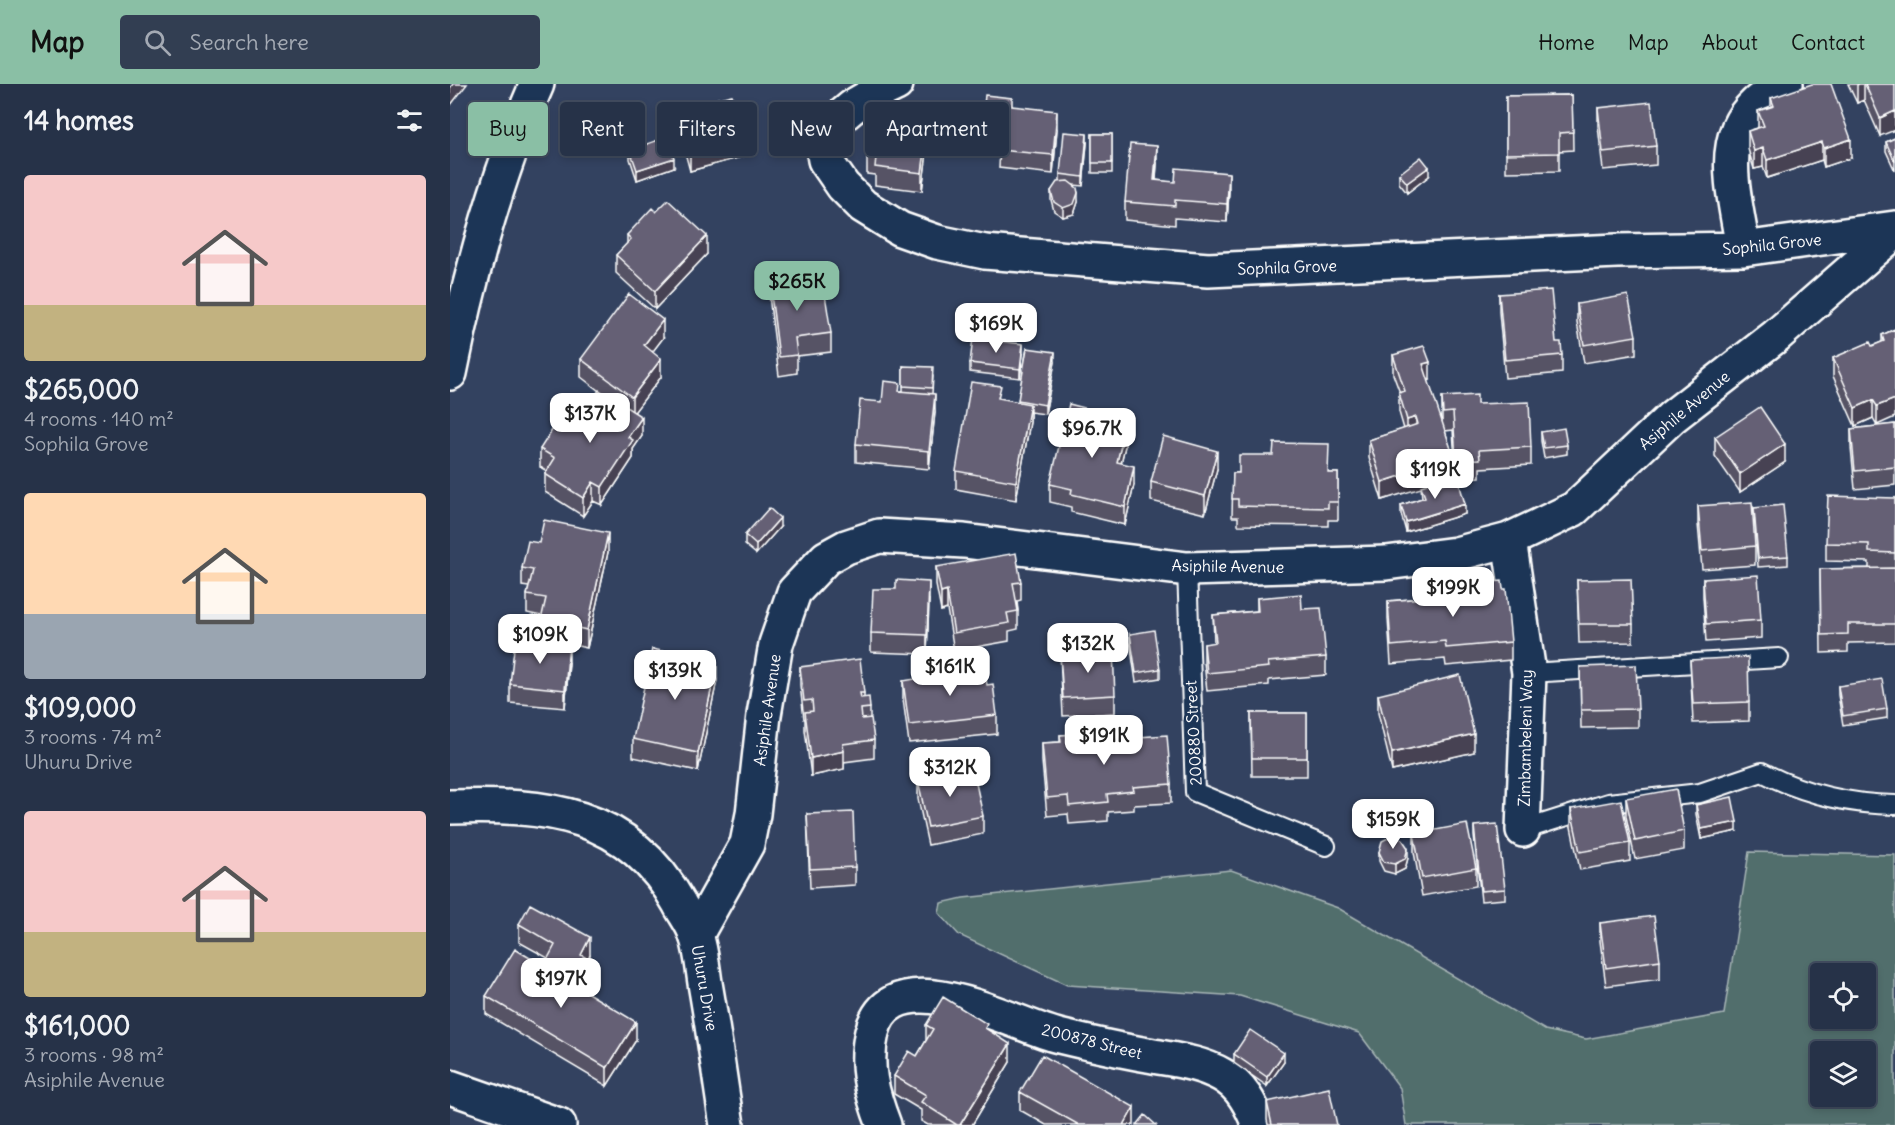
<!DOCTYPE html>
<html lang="en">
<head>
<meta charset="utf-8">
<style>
  body { margin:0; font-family:Delius,sans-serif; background:#323e52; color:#f1f3f6; height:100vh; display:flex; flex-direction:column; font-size:22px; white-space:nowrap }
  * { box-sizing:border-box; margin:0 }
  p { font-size:20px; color:#a4aab4 }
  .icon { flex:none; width:33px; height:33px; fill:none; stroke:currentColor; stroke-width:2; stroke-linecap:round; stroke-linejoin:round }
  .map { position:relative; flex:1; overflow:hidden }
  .panel { display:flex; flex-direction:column; background:#263248; width:450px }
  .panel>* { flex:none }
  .top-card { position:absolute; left:18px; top:18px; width:570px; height:54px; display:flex; gap:12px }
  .fabs { position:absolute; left:1360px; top:879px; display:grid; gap:12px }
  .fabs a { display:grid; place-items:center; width:66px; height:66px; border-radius:6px; background:#263248; box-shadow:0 3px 9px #0003,0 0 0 2px #424d60; font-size:30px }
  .price { position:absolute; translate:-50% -51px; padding:0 14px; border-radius:12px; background:#fff; color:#222; font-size:20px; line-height:39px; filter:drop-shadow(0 2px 3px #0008) }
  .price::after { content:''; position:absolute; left:50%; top:36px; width:18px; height:14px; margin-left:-9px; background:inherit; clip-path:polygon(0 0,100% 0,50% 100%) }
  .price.current { background:#8abfa5; color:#111 }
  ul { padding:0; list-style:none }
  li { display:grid; align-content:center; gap:12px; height:318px; padding:0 24px }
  li span { display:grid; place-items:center; height:186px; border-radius:6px; color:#555 }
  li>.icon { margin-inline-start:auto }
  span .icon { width:108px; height:108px; fill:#fffc; stroke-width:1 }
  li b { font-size:26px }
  h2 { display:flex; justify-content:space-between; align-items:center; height:72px; padding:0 24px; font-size:26px }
  .pill { padding:0 21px; border-radius:6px; background:#263248; box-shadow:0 3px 9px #0003,0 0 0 2px #424d60; font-size:21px; line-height:54px }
  .pill.current { background:#8abfa5; color:#111 }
  header { display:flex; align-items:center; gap:36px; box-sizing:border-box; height:84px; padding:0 30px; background:#8abfa5; color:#111 }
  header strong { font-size:28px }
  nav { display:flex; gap:33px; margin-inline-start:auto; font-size:21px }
  .search { width:420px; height:54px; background:#323e52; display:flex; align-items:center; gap:15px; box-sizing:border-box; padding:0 21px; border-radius:6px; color:#a4aab4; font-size:22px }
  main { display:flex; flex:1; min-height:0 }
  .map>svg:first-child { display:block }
</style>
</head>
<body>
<header>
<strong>Map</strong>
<div class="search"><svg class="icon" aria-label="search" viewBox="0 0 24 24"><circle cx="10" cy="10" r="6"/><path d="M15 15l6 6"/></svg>Search here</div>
<nav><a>Home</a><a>Map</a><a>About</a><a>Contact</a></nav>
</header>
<main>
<section class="panel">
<h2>14 homes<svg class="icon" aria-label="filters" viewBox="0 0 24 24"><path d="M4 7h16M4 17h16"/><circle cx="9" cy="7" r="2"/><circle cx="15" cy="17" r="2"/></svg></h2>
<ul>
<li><span style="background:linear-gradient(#f6c9c9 70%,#c2b280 0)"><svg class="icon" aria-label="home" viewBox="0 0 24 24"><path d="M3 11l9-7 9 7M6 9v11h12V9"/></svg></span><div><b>$265,000</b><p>4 rooms · 140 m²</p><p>Sophila Grove</p></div></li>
<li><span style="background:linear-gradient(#ffd9b3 65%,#9aa5b1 0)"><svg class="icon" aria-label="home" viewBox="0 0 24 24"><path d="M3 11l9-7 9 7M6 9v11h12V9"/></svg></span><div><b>$109,000</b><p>3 rooms · 74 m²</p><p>Uhuru Drive</p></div></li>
<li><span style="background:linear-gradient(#f6c9c9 65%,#c2b280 0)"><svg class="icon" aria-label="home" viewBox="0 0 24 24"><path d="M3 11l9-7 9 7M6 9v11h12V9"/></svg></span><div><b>$161,000</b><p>3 rooms · 98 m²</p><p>Asiphile Avenue</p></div></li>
</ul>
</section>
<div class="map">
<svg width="1445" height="1041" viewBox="0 0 1445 1041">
  <rect width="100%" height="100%" fill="#334260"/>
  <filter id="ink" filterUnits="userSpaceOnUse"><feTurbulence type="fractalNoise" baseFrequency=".0167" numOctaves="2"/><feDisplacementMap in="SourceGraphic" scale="12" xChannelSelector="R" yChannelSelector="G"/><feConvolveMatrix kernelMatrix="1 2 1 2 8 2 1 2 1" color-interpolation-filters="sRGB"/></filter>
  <g filter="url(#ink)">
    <path fill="#516e6c" stroke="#a8b6b6" stroke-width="1.5" fill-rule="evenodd" d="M1299 768 1445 771V1041H956L950 1004 909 949 790 912 617 901 509 851 489 829 491 819 513 814 781 786 888 824 1095 946 1136 955 1274 930ZM1371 890H1416V934H1371ZM1371 968H1416V1012H1371Z"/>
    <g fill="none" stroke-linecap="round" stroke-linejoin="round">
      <g stroke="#fff" stroke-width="22">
        <path id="lane" d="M737 485 745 708 876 762
          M1079 589 1329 574
          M1073 746 1158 719 1250 709 1312 688C1354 710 1398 720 1445 721"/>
      </g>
      <g stroke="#fff" stroke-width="38">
        <path id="street" d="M446 0C411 16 391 24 372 59L375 76 393 102 413 122 450 145 487 158 535 168 758 186 1167 167 1293 165 1445 144
          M1293 165C1283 99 1259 35 1336 0
          M0 289C20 190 46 93 87 0
          M1059 456 1079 589 1073 746
          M246 851 297 760 303 730 314 631 326 560 344 508 376 474 396 463 429 452 514 457 737 485 936 479 1006 470 1059 456 1124 425 1222 333 1326 252 1445 148
          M0 1003 109 1041
          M434 1041C422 1010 414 981 422 948 442 870 565 942 609 952 638 959 668 966 698 971 724 976 749 978 772 991 792 1002 801 1021 809 1041"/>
      </g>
      <g stroke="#fff" stroke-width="38">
        <path id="secondary" d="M0 723C95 720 178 727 229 819 234 829 243 840 246 851 252 868 253 888 256 905 264 951 270 996 277 1041"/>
      </g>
      <use href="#lane" stroke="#1d3557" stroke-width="18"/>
      <use href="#street" stroke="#1d3557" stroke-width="33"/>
      <use href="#secondary" stroke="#1d3557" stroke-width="33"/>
    </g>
    <path fill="#575365" stroke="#fff" stroke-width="1.5" fill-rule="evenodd" d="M1398 0H1445L1430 52 1414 16 1407 19Z
      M1122 11 1123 66 1109 67V87L1056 88V12Z
      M1321 14 1401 74 1374 83 1372 76 1317 94 1313 83 1304 85 1298 65V47L1308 44V27L1321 22Z
      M562 22 607 45 603 90 549 84 550 61 532 60V42Z
      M228 24 295 72 240 87 228 43Z
      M1148 24 1206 62V81L1153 86 1148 42Z
      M642 50H662V89H642Z
      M1445 54V87L1436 67V58Z
      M637 59 633 102 624 101 628 118 624 130 613 133 604 127 601 116V107L610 98V90Z
      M180 66 224 83 187 96 180 75Z
      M477 68 472 107 425 101V91L417 90V72Z
      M707 80 706 96 779 107 777 138 725 134V141L675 136V118Z
      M949 90 979 92 957 109 949 99Z
      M206 128 257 170 205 225 166 189V171L177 160V151Z
      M319 194 353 207 381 249V268L347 272V289L329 292 319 212Z
      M1049 210 1106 258 1112 271V289L1055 294 1049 228Z
      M1127 220 1186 252V270L1134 279 1127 238Z
      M1445 245 1427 341 1423 334 1405 342 1383 292V274L1422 262 1432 258V251Z
      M213 254 202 268 211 293 184 328 192 352 183 365V374L152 421 143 417 133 432 95 408V390L97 387 90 383V365L120 338 137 326 149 307 131 293V275Z
      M577 264 605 278 595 330 580 328V338L566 416 506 405V387L551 315 568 318Z
      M573 270 570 294 520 288V279Z
      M943 271 980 296 978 297 992 340V313L1027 320 1081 363V381L1030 384V393L1008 394 1015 430 956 448 951 430V421L972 414 971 403 932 416 919 374V356L954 345 949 328V309H950L943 290ZM1003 346 1005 379 995 347Z
      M453 282 483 292 482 310 485 328 479 385 406 378V360L450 307H453Z
      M650 338 675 362 671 379 684 401 675 441 621 428V423L600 418V400Z
      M1445 340V401L1405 405 1401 363V345Z
      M1091 348 1117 361V370L1094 374 1091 357Z
      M1265 353 1335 378 1290 408 1265 372Z
      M767 385 755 430 701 417V398Z
      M783 389H888V436H878V442L788 441V433H782Z
      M1445 414V558L1398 559V568L1371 569 1370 485 1419 484V478L1376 477V459Z
      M1248 422 1305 462V481L1252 485 1248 440Z
      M1304 424 1338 472V481L1308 483Z
      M330 443 306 470 295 461V451Z
      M89 459 158 468 137 564 91 554V536L92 532 77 529V511L79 503 72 502V484Z
      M486 483 571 498V516L567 517 568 527V545L559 547V557L504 567 497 525 491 527 486 501Z
      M1253 495 1311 536V554L1256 558 1253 513Z
      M1127 496 1183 540V558L1129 559Z
      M1007 501 1061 558V576L996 582 995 575 941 580 938 535V517L1007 511Z
      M807 514 852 525 876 573V591L819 596V601L757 607 754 578V560L764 559 763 531 807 527Z
      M479 516 477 570 421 568V549Z
      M680 550 710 585V594L686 598 680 559Z
      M610 569 665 611V629L613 632Z
      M1240 576 1299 618V637L1243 639Z
      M119 579 115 624 60 619V600Z
      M350 583 414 609V614L420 624V634L424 656V674L394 678V685L361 692 355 646V635H354L350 601Z
      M1130 583 1188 625V643L1131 644Z
      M267 596 248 687 183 673V655Z
      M453 597 537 601 547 631V650L459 659 453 615Z
      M1388 602 1437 625V634L1393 641 1388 611Z
      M928 611 1024 668 942 687 928 629Z
      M801 629H857V692H802Z
      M610 651 644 656 721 700V719L684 721V726L658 728V737L619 740 618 730 597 732 592 677V659L610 658Z
      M468 696 533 732V750L478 761 468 715Z
      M1176 714 1234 747V766L1185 775 1176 732Z
      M1246 721 1287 747 1251 755 1246 730Z
      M1121 725 1180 759V777L1130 786 1121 743Z
      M357 730 405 783V801L360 804Z
      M1024 742 1055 805V815L1031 817 1024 752Z
      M964 750 1026 784V802L972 812 964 768Z
      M929 768 958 774 955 785 945 790 934 787 929 777Z
      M1150 839 1210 876V895L1156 902 1150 857Z
      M69 840 140 871 138 875 142 895 135 907 186 956 157 1002 36 930V912L95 883V880L98 874 69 858Z
      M476 941 537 945 560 978 522 1041H478L471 1037V1026L444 1010V992L467 972 476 957Z
      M784 970 834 978 817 1002 784 979Z
      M570 1008 684 1041H596L570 1026Z
      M817 1018 887 1041H818L817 1036Z"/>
    <path fill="#474352" stroke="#fff" stroke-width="1.5" d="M3 0H17L0 22V4Z
      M1409 0H1414V16L1407 19V1Z
      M607 27V45L603 90V71Z
      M1445 27V46L1430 52V34Z
      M477 50V68L472 107V89Z
      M637 50V59L633 102V93Z
      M295 54V72L240 87V69Z
      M1401 55V74L1374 83V64Z
      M1372 58V76L1317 94V76Z
      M707 62V80L704 114V96Z
      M1313 64V83L1304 85V67Z
      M224 74V83L187 96V86Z
      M979 83V92L957 109V99Z
      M779 89V107L777 138V120Z
      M628 109V118L624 130 613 133V124Z
      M257 152V170L205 225V207Z
      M213 236V254L194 279V261Z
      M573 260V270L570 294V285Z
      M605 268V278L595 330V321Z
      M211 275V293L182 331V313Z
      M980 278V296L973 299V280Z
      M485 310V328L479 385V367Z
      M1445 315V333L1427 341V322Z
      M1423 316V334L1405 342V324Z
      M580 320V338L566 416V398Z
      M192 333V352L183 365V374L152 421V403L178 353Z
      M966 333V351L957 354V336Z
      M675 344V362L667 397V378Z
      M1335 360V378L1290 408V390Z
      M767 367V385L755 430V412Z
      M684 382V401L675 441V423Z
      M981 382V401L932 416V398Z
      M1008 386V404L984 412V393Z
      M143 398V417L133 432V414Z
      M1015 420V430L956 448V438Z
      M330 434V443L306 470V461Z
      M158 449V468L137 564V546Z
      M479 498V516L477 570V551Z
      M497 507V525L491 527V509Z
      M119 561V579L115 624V606Z
      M267 578V596L248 687V669Z
      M1024 650V668L942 687V669Z
      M394 667V685L361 692V674Z
      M1287 738V747L1251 755V745Z
      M958 764V774L955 785 945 790V780Z
      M140 853V871L131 889V871Z
      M142 877V895L130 917V899Z
      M186 938V956L157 1002V984Z
      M560 960V978L522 1041H510Z
      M834 969V978L817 1002V993Z
      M684 1023V1041H674Z"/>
    <path fill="#656075" stroke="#fff" stroke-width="1.5" d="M1362 0H1381L1401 55 1374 64 1372 58 1317 76 1313 64 1304 67 1298 47 1314 42 1308 27 1324 22 1321 14Z
      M1415 0H1445V27L1430 34Z
      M282 11 295 54 240 69 228 24Z
      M535 11 562 14V22L607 27 603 71 549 66 551 43 532 42Z
      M1122 11 1123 48 1109 49V69L1056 70V12Z
      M1201 18 1206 62 1153 68 1148 24Z
      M432 44 477 50 472 89 425 83 426 73 417 72 420 47 431 48Z
      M614 48 637 50 633 93 610 90Z
      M642 50H662V79H642Z
      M217 53 224 74 187 86 180 66Z
      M1445 54V78L1436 58Z
      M680 60 707 62 704 96 725 98 726 84 779 89 777 120 725 116V122L675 118Z
      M971 73 979 83 957 99 949 90Z
      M618 97 627 104 628 109 624 120 613 124 604 118 601 107 607 98Z
      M218 116 257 152 205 207 166 171 181 155 177 151 202 124 206 128Z
      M351 189 353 207 374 204 381 249 345 254 347 271 329 273 319 194Z
      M1101 206 1106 258H1111L1112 271 1055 276 1049 210Z
      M179 210 213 236 194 261 211 275 182 313 131 275Z
      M1178 211 1186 252 1134 261 1127 220Z
      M1445 245V315L1427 322 1423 316 1405 324 1383 274 1420 258 1422 262 1434 257 1432 251Z
      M523 254 573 260 570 285 520 279Z
      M974 262 980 278 973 280 1008 386 984 393 981 382 932 398 919 356 968 340 966 333 957 336 949 309 955 307 943 271Z
      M577 264 605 268 595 321 568 316Z
      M453 282 483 283 482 304 453 302Z
      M434 297 450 299 449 307 485 310 479 367 406 360 410 316 432 318Z
      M521 298 551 302 548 314 580 320 566 398 506 387Z
      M149 306 192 333 178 353 183 356 152 403 143 398 133 414 95 390 105 374 90 365 111 332 120 338 131 322 137 326Z
      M1027 311V320L1079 318 1081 363 1029 366 1030 375 1006 376 1003 328 993 329 992 313Z
      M619 320 650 328 647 337 675 344 667 378 684 382 675 423 621 410 622 405 600 400Z
      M1310 323 1335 360 1290 390 1265 353Z
      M1445 340V383L1405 387 1401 345Z
      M1114 344 1117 361 1094 364 1091 348Z
      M713 352 767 367 755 412 701 398Z
      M824 359 879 360 878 389H888V418H878V424L788 422V415H782L783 389H789V371H823Z
      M1008 395 1015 420 956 438 951 421 975 413 971 402 983 398 984 402Z
      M1378 412 1445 414V469L1419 468V460L1376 459Z
      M1302 418 1305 462 1252 467 1248 422Z
      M1333 421 1338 472 1308 474 1304 424Z
      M319 424 330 434 306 461 295 451Z
      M94 436 158 449 137 546 91 536 96 514 77 511 83 486 72 484 78 457 89 459Z
      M566 469 571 498 563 499 568 527 557 529 559 539 504 549 497 507 491 509 486 483Z
      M1445 484V540H1398V550L1371 551 1370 485Z
      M1308 491 1311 536 1256 540 1253 495Z
      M1181 495 1183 540H1129L1127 496Z
      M446 496 479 498 477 551 421 549 423 505H446Z
      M1052 497 1053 505H1056L1061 558 996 564 995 557 941 562 938 517 1008 511 1007 501Z
      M851 510 852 525 871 524 876 573 818 578 819 583 757 589 754 560 766 558 763 531 808 527 807 514Z
      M704 546 710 585 686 589 680 550Z
      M65 556 119 561 115 606 60 600Z
      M202 565 267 578 248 669 183 655Z
      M663 567 665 611 613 614 610 569Z
      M1298 573 1299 618 1243 620 1240 576Z
      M410 575 414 609H410L411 614 419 613 420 624 411 625 412 635 421 634 424 656 393 660 394 667 361 674 355 628 363 627 362 616 354 617 350 583Z
      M1186 581 1188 625 1131 626 1130 583Z
      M534 583 537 601 543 600 547 631 459 641 453 597Z
      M1010 591 1024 650 942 669 928 611Z
      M1432 595 1437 625 1393 632 1388 602Z
      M801 629H857V674H802Z
      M643 649 644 656 717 651 721 700 683 703 684 707 657 710 658 718 619 722 618 712 597 714 592 659 611 658 610 651Z
      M523 685 533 732 478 743 468 696Z
      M1226 705 1234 747 1185 757 1176 714Z
      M1282 713 1287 738 1251 745 1246 721Z
      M1171 716 1180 759 1130 768 1121 725Z
      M403 728 405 783 360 785 357 730Z
      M1017 740 1026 784 972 794 964 750Z
      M1047 740 1055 805 1031 807 1024 742Z
      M942 752 952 755 958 764 955 775 945 780 934 778 929 768 932 757Z
      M80 820 140 853 131 871 142 877 130 899 95 880 105 861 69 840Z
      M1204 832 1210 876 1156 884 1150 839Z
      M65 865 186 938 157 984 36 912Z
      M493 913 537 940 535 944 560 960 510 1041H507L471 1018 476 1011 444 992 459 967 467 972 483 945 476 941Z
      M800 946 834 969 817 993 784 970Z
      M592 971 684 1023 674 1041H629L570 1008Z
      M879 1004 887 1041H822L817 1018Z
      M695 1031 706 1041H687Z"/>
  </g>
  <g text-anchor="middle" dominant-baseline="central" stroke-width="4.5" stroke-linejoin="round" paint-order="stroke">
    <g font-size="16" fill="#fff" stroke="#1d3557">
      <text transform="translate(1322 160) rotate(-6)">Sophila Grove</text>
      <text transform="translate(837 183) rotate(-2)">Sophila Grove</text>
      <text transform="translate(1234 326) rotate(-40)">Asiphile Avenue</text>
      <text transform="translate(778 482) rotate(1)">Asiphile Avenue</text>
      <text transform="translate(317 626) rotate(-82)">Asiphile Avenue</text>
      <text transform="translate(743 649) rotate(-93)">200880 Street</text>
      <text transform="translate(1075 654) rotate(-89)">Zimbambeleni Way</text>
      <text transform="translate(255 904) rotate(80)">Uhuru Drive</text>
      <text transform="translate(642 957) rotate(14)">200878 Street</text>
    </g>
  </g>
</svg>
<div class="fabs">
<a><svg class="icon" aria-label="locate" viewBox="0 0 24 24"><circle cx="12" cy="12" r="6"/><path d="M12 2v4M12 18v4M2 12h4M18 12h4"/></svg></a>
<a><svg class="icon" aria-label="layers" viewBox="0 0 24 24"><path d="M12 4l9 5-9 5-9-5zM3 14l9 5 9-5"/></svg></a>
</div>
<b class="price current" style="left:347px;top:228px">$265K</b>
<b class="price" style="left:546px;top:270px">$169K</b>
<b class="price" style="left:140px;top:360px">$137K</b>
<b class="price" style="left:642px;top:375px">$96.7K</b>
<b class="price" style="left:985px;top:416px">$119K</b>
<b class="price" style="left:1003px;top:534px">$199K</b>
<b class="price" style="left:90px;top:581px">$109K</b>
<b class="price" style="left:638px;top:590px">$132K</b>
<b class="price" style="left:500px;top:613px">$161K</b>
<b class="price" style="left:225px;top:617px">$139K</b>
<b class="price" style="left:654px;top:682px">$191K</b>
<b class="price" style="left:500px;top:714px">$312K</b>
<b class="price" style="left:943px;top:766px">$159K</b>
<b class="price" style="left:111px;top:925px">$197K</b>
<div class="top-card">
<a class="pill current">Buy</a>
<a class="pill">Rent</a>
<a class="pill">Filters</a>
<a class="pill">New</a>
<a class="pill">Apartment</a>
</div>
</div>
</main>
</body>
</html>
